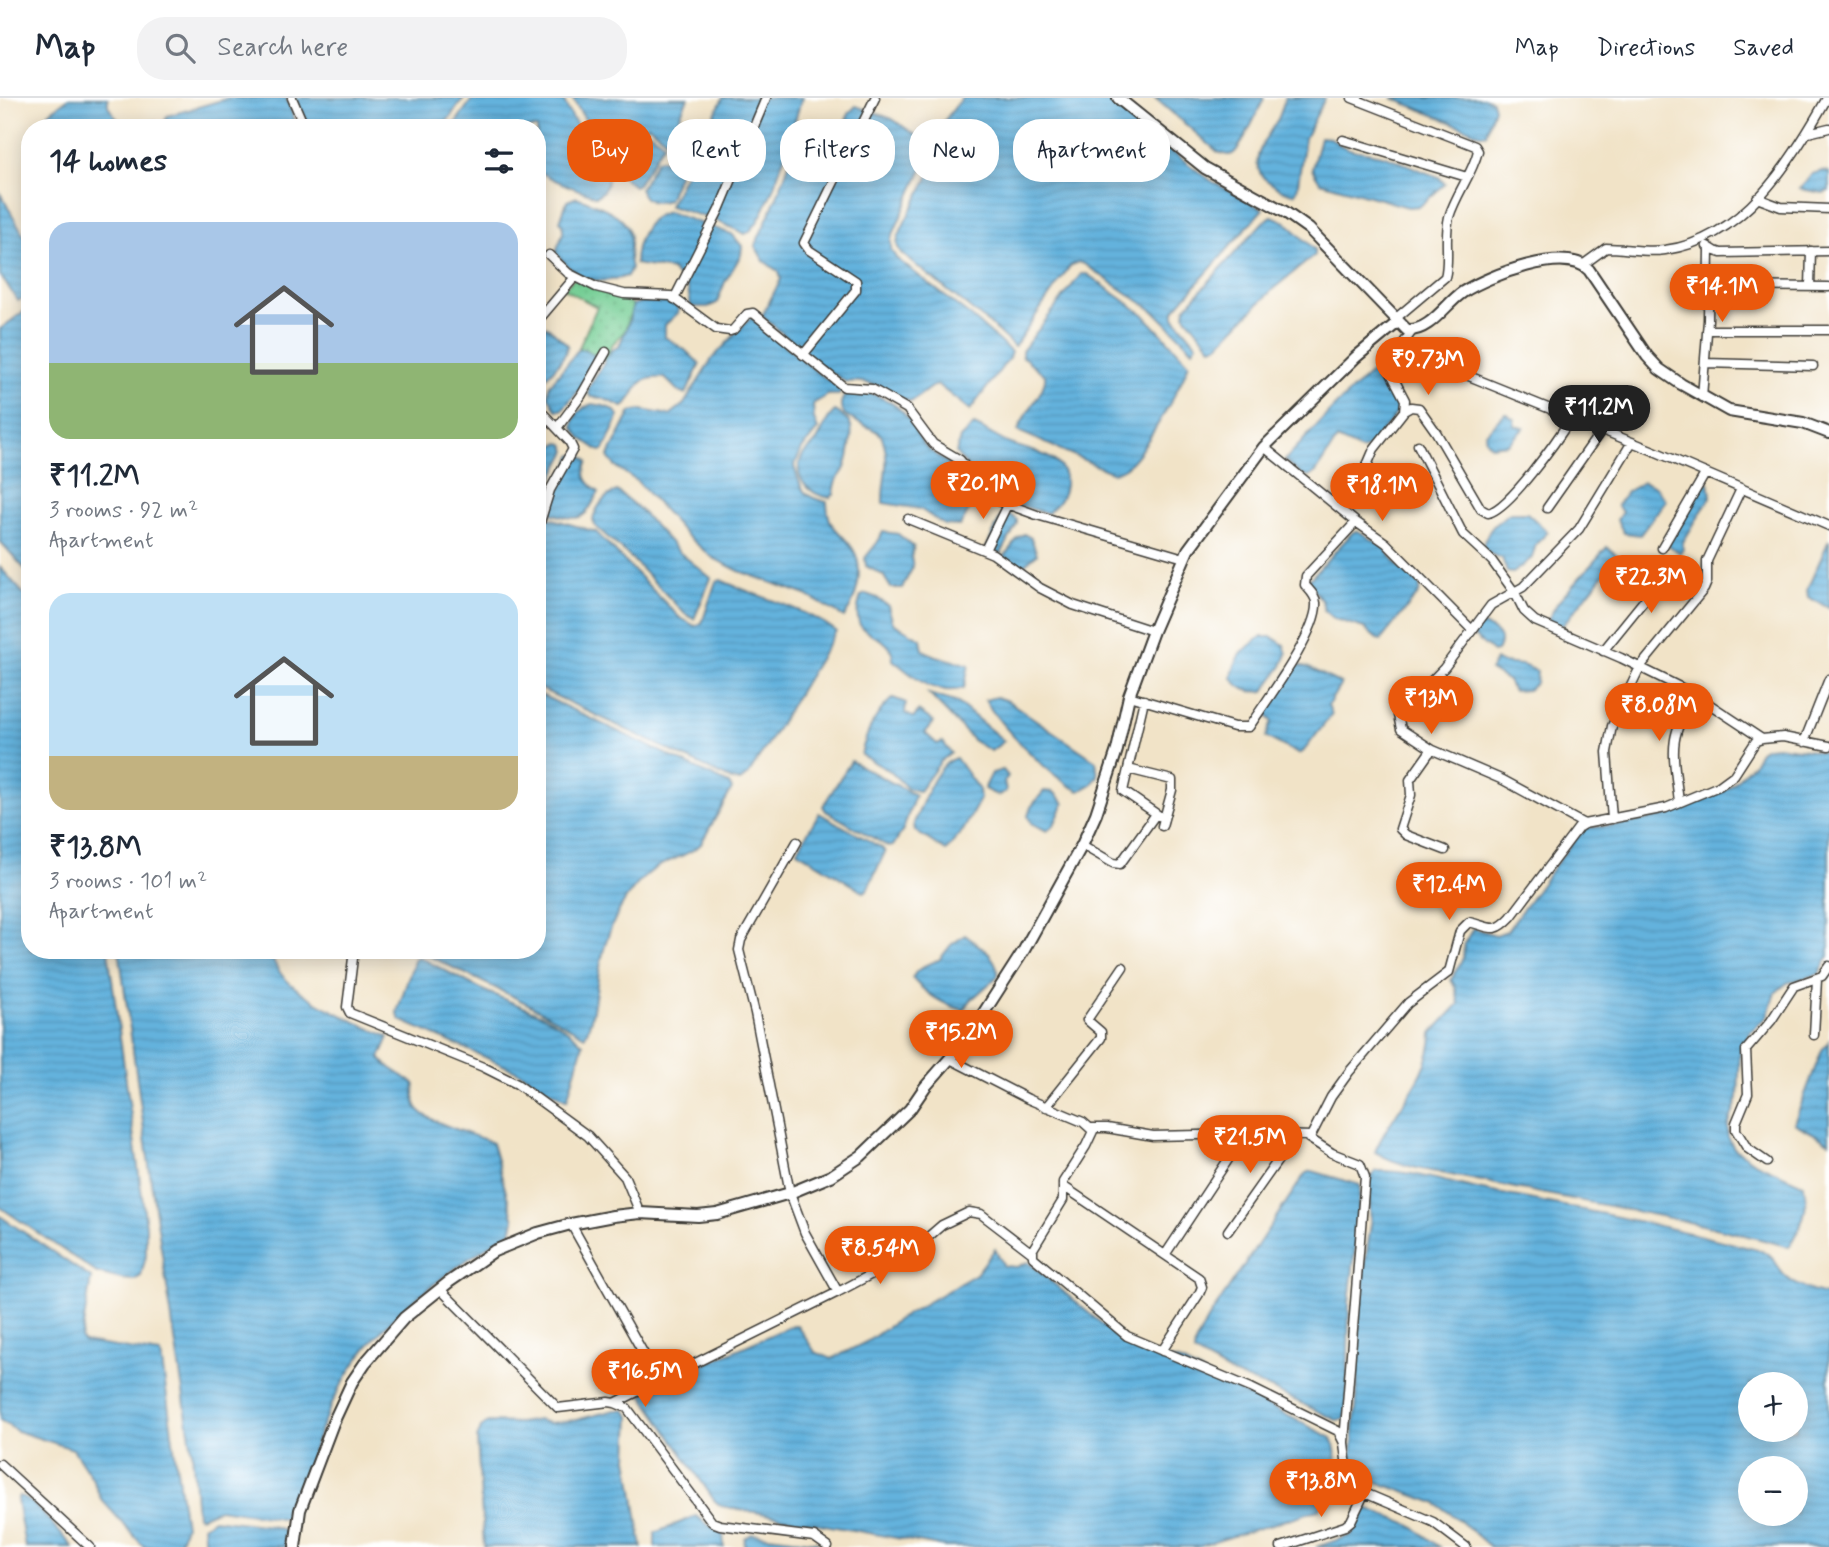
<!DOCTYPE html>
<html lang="en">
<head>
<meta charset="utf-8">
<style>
  body { margin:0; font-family:Mynerve,sans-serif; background:#f2f2f3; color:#1f2937; height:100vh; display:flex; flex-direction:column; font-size:26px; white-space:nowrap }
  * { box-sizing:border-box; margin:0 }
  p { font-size:23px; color:#747a83 }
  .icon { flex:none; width:38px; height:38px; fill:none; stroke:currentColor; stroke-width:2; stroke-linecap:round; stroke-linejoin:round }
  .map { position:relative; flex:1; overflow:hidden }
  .drawer { position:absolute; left:21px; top:21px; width:525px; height:840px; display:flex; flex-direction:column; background:#fff; border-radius:28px; box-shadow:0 4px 18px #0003 }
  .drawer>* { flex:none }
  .top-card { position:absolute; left:567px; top:21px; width:665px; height:63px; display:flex; gap:14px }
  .controls { position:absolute; left:1738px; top:1274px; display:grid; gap:14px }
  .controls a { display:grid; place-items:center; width:70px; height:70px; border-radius:50%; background:#fff; box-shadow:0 4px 18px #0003; font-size:35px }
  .price { position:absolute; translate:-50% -60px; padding:0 16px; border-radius:24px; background:#ea580c; color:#fff; font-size:23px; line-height:46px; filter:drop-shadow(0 2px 4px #0008) }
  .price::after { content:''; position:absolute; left:50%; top:42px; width:21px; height:16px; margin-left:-10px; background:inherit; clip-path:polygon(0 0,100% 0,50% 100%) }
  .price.active { background:#222; color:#fff }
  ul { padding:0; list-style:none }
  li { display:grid; align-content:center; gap:14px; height:371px; padding:0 28px }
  li span { display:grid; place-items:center; height:217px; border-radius:21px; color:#555 }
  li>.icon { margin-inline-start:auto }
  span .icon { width:126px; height:126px; fill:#fffc; stroke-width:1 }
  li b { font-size:30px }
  h2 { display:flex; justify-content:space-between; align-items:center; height:84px; padding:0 28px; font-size:30px }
  .tag { padding:0 24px; border-radius:28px; background:#fff; box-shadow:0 4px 18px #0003; font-size:24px; line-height:63px }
  .tag.active { background:#ea580c; color:#fff }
  header { display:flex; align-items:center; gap:42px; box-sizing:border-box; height:98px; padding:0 35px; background:#fff; border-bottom:2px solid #e0e1e3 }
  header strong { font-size:33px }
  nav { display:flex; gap:38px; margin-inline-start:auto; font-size:24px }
  .search { width:490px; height:63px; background:#f2f2f3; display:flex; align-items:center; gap:18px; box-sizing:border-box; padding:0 24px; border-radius:28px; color:#747a83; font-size:26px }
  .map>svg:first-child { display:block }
</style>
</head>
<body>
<header>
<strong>Map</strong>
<div class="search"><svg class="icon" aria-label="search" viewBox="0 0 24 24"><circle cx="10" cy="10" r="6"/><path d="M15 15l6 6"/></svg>Search here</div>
<nav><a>Map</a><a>Directions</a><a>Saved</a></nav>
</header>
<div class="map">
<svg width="1829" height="1449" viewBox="0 0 1829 1449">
  <defs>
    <pattern id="garden-dots" width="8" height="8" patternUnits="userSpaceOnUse" patternTransform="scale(1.75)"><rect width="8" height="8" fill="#75ce94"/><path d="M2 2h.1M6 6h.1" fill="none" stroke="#65b07f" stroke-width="1.8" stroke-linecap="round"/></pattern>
    <pattern id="water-rules" width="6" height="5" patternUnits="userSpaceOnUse" patternTransform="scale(1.75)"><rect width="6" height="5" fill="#63b2dd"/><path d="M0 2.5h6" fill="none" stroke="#5598bd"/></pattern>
  </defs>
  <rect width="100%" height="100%" fill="#fff"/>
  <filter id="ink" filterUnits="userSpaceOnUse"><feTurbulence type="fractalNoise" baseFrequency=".0143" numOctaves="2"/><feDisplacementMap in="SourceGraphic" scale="14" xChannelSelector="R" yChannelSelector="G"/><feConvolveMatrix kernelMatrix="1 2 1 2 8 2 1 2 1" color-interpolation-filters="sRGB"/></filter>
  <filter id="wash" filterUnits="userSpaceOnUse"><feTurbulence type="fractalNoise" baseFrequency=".00686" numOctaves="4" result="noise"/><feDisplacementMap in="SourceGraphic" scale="28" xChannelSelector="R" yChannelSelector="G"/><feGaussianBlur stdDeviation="1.57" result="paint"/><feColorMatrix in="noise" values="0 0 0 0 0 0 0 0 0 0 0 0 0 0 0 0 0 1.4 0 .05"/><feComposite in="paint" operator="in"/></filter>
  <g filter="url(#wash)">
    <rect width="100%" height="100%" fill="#f1e3c7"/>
    <path fill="url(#garden-dots)" stroke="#487558" stroke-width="2" d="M575 179 619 197 633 207 625 233 611 248 606 263 584 251 578 252 597 209 564 191Z"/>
    <path fill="url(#water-rules)" stroke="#40677c" stroke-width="2" fill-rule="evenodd" d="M69 0H108V8L122 28 129 29 155 23 159 30H37L50 14Z
      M229 0H286L298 30H168L165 23 167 18Z
      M295 0H464L442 30H309Z
      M473 0H562C567 10 572 20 578 29 589 45 626 83 596 98 576 91 555 84 537 72V30H452Z
      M572 0H688L674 31 666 42 648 27 619 65 614 69Z
      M723 0H802C793 26 768 128 745 136L717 123 669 108Z
      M962 0H1105L1191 68 1213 84 1263 111 1174 212V219L1197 246 1193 252 1154 213 1084 166 1078 164 1070 168 1014 249 992 228 901 155 897 147 898 140C909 108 936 79 937 44L932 39Z
      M1155 0H1264C1260 10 1241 49 1234 55 1229 59 1224 56 1218 54Z
      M1285 0H1325L1305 40 1297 92 1294 96C1284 95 1277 89 1269 84 1243 67 1267 39 1278 21 1281 15 1283 7 1285 0Z
      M1392 0H1483L1492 3 1494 10 1486 36H1480Z
      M856 8 892 21 932 48 891 141V151L896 160 973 220 1011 254 1009 260 970 312 938 287 931 289 911 304C888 296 871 280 846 284L818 266 762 218 781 181 779 174 764 163 755 148 779 94 793 55 826 63 850 14Z
      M648 33 664 45 638 86 634 88 618 75 619 70Z
      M1320 39 1331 40C1346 55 1362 52 1382 57 1401 63 1419 73 1439 79L1445 86 1420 108 1408 109 1327 86 1320 84 1312 71Z
      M662 61 679 75 668 102C655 106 645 105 640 91L657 62Z
      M1822 73 1829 74V93L1823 95 1800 91 1812 76Z
      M0 95 30 148V196L18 203 0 177Z
      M577 99C597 108 630 115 630 142 631 152 627 160 631 170L627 178C594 189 578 182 556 155 558 144 568 133 560 123L567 103Z
      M668 114 732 136 742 148 741 157 725 184 717 205 708 209H691L688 191 672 172 635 166C635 144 646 118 668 114Z
      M1272 118 1286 124 1315 152V157L1273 191 1218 247 1211 249 1184 216 1185 210 1263 124Z
      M1081 176H1087L1143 216 1189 265C1182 287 1148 346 1132 363 1127 370 1121 373 1113 375L1018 333C1023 316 1047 293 1045 277L1022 258V253Z
      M647 202H669L679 211 678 215 665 227V239L685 252 700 266 686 296 678 293 665 280C631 278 642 293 623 309L602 300 591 299 588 295 589 289 611 253 619 248 628 227 633 207Z
      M30 209V477L0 443V231Z
      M751 219 819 276 842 291 839 297H828L813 306 814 321 818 331 802 351 794 368C802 393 801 398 827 404 828 434 839 429 853 451 865 470 857 502 844 519L806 497 739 473 713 460 686 437 638 384 615 368 608 359 631 314 641 312 670 317 684 306 712 261Z
      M541 228 548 229 568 247C565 260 553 273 543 282L537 267V232Z
      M584 251 600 261 585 285 562 312H556L548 297 549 288 578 252Z
      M1381 266 1400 303 1399 312 1370 349 1361 352 1337 341 1316 374 1310 379 1301 377 1285 362 1334 309Z
      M855 293C873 294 896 304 907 319 914 327 917 339 924 347 943 367 968 368 977 399L960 428 944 427 920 411 883 405C882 385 890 366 884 346 883 342 882 338 880 336 872 327 834 322 842 302 844 296 850 294 855 293Z
      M592 306C602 307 614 309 619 318L604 352 600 353 581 340 573 329C574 316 580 311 592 306Z
      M835 313C841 316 848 321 851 328 853 336 848 365 844 372 838 382 833 383 834 396L830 400C810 397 790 379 803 357 807 351 814 348 818 341 824 331 825 321 835 313Z
      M1505 315 1514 321 1515 328 1524 330 1508 346 1491 348 1486 342 1485 336Z
      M974 327C986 332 996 340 1008 345 1033 355 1078 358 1062 398 1060 404 1052 410 1048 415L1010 405 985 390 956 355 960 340Z
      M560 345 564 346 567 353 555 375 543 407 537 410V354Z
      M574 357 582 358 588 363C581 378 587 385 599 394 584 421 583 424 553 416L548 409 572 358Z
      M1643 384 1655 388 1666 402 1640 437 1624 435 1617 422 1622 414 1617 407 1627 394Z
      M1702 384H1709L1711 398 1683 444V452L1680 455 1666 446Z
      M617 393 639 411 679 454 711 480 694 521 684 515 628 457 595 428 593 421C597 408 604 398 617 393Z
      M1510 415H1527L1548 434 1536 446 1532 460 1513 475 1507 474 1502 460 1488 455 1483 448C1487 432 1496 424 1510 415Z
      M1010 417 1017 422V426L1001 456 986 451 1001 418Z
      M546 419 596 434 679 519 695 528 702 525 716 483 721 482C756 499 806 510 836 533L766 649 748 677 740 683 732 682 537 589V448Z
      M1358 433 1384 449 1399 469 1414 480 1420 488 1419 495 1381 542 1377 541 1364 530 1335 521 1324 513 1322 502 1307 484 1353 434Z
      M883 434 898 436 914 449 911 459 913 469 902 490H891L883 477 866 468 865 460 877 445Z
      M1024 436 1031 440 1037 456 1018 472 1002 461 1018 440Z
      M1829 442V510L1808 499 1807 492Z
      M1607 449 1618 458 1563 527 1551 529 1545 527 1558 504Z
      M0 469 30 503V852H108L146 1127V1158L141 1178 134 1182 121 1181 97 1175 0 1109Z
      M866 496 877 500 888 508 893 525 921 541 923 552 933 557 969 567 964 590C934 599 914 579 893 562 893 529 844 548 861 498Z
      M1481 527C1494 532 1506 537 1497 553L1493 554 1471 536Z
      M1261 539H1272L1284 547 1287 556 1282 568 1264 593C1249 595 1241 592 1232 580 1234 560 1245 550 1261 539Z
      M1496 562 1501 565 1522 567 1537 573 1536 585 1528 592 1513 593 1508 583 1490 572Z
      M1298 567 1310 570 1341 586 1328 607 1332 616 1303 654 1298 656 1266 639 1272 623 1265 616 1288 573Z
      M537 595 729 686 732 691 700 747C687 759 667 761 653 772 623 794 606 834 600 869 595 892 595 916 585 938L524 904 417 852H537Z
      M929 596 958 605 1004 643 991 653 975 644Z
      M996 599 1008 603 1096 663 1098 678 1092 686 1080 693C1053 682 1000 628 985 602Z
      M893 600 906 605 905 615 914 620 918 613 934 624 925 635 937 646 943 644 951 655 941 663 919 693 907 690 890 673 861 657C866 635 876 614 893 600Z
      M1777 648 1829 655V858L1819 876 1787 885 1775 895 1767 919 1750 934 1740 953 1738 1000 1728 1028V1039L1734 1050 1754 1064 1803 1086C1811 1106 1801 1132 1789 1149 1689 1120 1584 1105 1482 1083 1450 1076 1402 1071 1375 1054 1390 1015 1432 980 1432 935L1459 906 1455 888 1451 882 1463 860 1464 846 1473 830 1496 837 1507 833 1564 755 1585 730 1626 726 1664 718 1729 690 1753 666 1760 653 1766 649Z
      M956 660 979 692 980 701 964 731 946 753 915 733 914 725C922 707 936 665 956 660Z
      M851 663 915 697 903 732 893 748 889 749 826 713 823 708Z
      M1003 672 1008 678 1004 684 1006 693 999 698 984 691 992 675Z
      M1044 693 1054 694 1064 705 1054 727 1047 733 1031 725 1028 718 1031 709Z
      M819 715 882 750 885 754 867 792 864 794 797 753Z
      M965 837C980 849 998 857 998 878L971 902 964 912C943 907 927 897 912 880L917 873 926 867 939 862 951 847Z
      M119 852H267C272 860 276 869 281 876 301 901 359 926 389 939L380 960 386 967 415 986C414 993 413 1001 416 1008 423 1024 475 1036 492 1045L514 1122 511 1134C460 1164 389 1215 356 1264 324 1309 309 1365 291 1416L287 1421 219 1411 200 1419 197 1418 192 1353 154 1104Z
      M419 859C440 870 461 881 483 892 517 908 557 918 583 946L567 1002 521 975 400 922 397 914 415 860Z
      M1829 943V1044L1794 1025 1822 952Z
      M1312 1073 1360 1087 1357 1134 1349 1205 1347 1312 1345 1321 1336 1322 1269 1290 1232 1276 1194 1255 1195 1246 1206 1224 1305 1076Z
      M1376 1073C1413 1072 1451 1086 1487 1093 1580 1111 1674 1129 1765 1154 1775 1159 1776 1167 1783 1176 1795 1189 1812 1193 1829 1198V1449H1490L1458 1421 1435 1405 1363 1379 1356 1374 1351 1364 1357 1298 1359 1205 1371 1126 1368 1082ZM1750 1286H1796V1332H1750ZM1750 1370H1796V1416H1750Z
      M0 1118 91 1180 81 1241 84 1244 161 1256 185 1428 178 1449H144L101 1401 92 1380 73 1351 17 1333 0 1322Z
      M995 1151 1004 1168 1017 1169 1028 1164 1121 1242 1151 1256 1181 1264 1332 1340C1341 1362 1332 1393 1318 1412L1198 1449H945L721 1408 714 1402 642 1296 691 1272 793 1227H797L815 1254 832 1261 868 1243 897 1222 976 1176Z
      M615 1312H625L630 1318 628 1360 642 1449H484L477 1341 481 1330 488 1324 519 1325 538 1322 549 1325 576 1322Z
      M19 1398C35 1402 60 1436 73 1449H25L17 1402Z
      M1367 1410 1412 1428 1440 1449H1316L1352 1437Z
      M696 1418 706 1426 723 1434 724 1449H655V1435Z
      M213 1421 271 1428 284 1432 285 1449H205L203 1428Z
      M752 1436 817 1444 822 1449H744L745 1440Z"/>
  </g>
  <g filter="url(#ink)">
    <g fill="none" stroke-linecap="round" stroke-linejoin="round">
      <g stroke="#3c3a36" stroke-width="11">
        <path id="street" d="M292 0 305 30
          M1352 0 1475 48 1478 53C1472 77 1456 96 1449 119 1444 140 1450 162 1445 179L1395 221
          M1808 35 1829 30
          M1343 42 1467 79
          M1757 100 1781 109 1829 111
          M1707 148 1715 153 1721 155 1829 153
          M549 157 568 175 596 189 624 196 671 198 716 231 730 233 733 232 747 216 753 215 844 289 872 291 907 311 933 346 960 362 978 385 1001 404 1037 417 1184 460
          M1584 166 1606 150C1626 150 1645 155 1665 152 1743 142 1792 63 1827 0
          M1708 188 1829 189
          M1810 189 1811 153
          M674 201 719 112 766 0
          M542 218 575 179
          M1707 232H1829
          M1412 233 1403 246 1407 253 1654 353 1829 428
          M803 257 856 192V183L809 152 804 145 875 0
          M1705 265 1813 268
          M1702 299 1708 222 1709 150
          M537 309 569 343 573 351 550 392 537 434
          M1404 313 1411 309 1419 310 1436 334 1481 411 1488 415C1509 411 1558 341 1571 320
          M557 330 581 298 606 254
          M1418 347 1463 436 1492 463 1515 495 1524 513 1535 523 1621 560 1694 596 1762 641
          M1264 349 1356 424 1386 445 1472 532
          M1333 404 1362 379 1374 351 1404 313 1405 302 1385 264
          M1547 410 1601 333
          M908 421 993 456 1040 490 1073 507 1153 533
          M1662 450 1705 376
          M985 452 1007 407
          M1603 553 1676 463
          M1129 598 1234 629H1249C1266 603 1318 534 1316 505 1316 498 1310 493 1305 487L1306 478 1356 424
          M1144 602 1123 693 1164 721
          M1804 644 1829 581
          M1433 652 1401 631 1398 617 1444 570 1491 507 1523 489 1579 431 1632 344
          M1128 671 1172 682V692L1162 728
          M1679 704C1673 652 1667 643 1694 596
          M1612 721 1607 654 1612 628 1640 569 1704 491 1707 484V463L1741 391
          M797 744 741 842 739 852 755 915 790 1095 805 1135 838 1194 906 1158 942 1127 969 1114 981 1116 1032 1155
          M1082 747 1113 765 1120 766 1156 716
          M1445 752 1406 737 1400 731 1411 697 1410 682 1429 655 1433 652 1503 682 1584 726
          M354 852 347 909 350 915 483 969 517 986 588 1038 625 1079 640 1115
          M1814 937 1817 881
          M950 961 1028 1001 1083 1024 1093 1033 1086 1048 1063 1084V1102L1033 1151V1159L1127 1238 1251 1290 1338 1333 1344 1345 1348 1378 1360 1393 1433 1424 1466 1449
          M1046 1009 1101 940V934L1087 922 1123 869
          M1092 1030H1107L1153 1038 1245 1036 1311 1038 1331 999 1349 974 1408 905 1449 874 1460 833 1469 824C1491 829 1494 837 1511 819L1579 729 1584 726 1666 710 1719 688 1734 677 1756 643 1762 641 1783 639 1829 648
          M1307 1039 1332 1055 1360 1066 1365 1079 1344 1344
          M1767 1064 1747 1050 1736 1032V1025L1748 996 1746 952 1771 923 1794 888 1822 878 1829 868
          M1063 1088 1199 1180 1202 1189 1199 1196 1162 1253
          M571 1126 659 1283
          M1228 1133 1295 1038
          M1165 1157 1245 1036
          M440 1191 558 1310 609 1304 615 1305 627 1310 712 1424 720 1427 814 1439 828 1449
          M615 1305 838 1194
          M0 1366 90 1449
          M1281 1449 1345 1428 1351 1423 1364 1396"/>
      </g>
      <g stroke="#3c3a36" stroke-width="14">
        <path id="secondary" d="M1118 0 1205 70 1285 114 1309 131 1407 232C1430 234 1446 205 1463 194 1488 178 1566 147 1589 172L1647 258 1659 271 1681 286 1729 313 1803 325 1829 335
          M295 1449 300 1412 333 1325 352 1284 365 1265 404 1220 449 1184 494 1153 538 1135 571 1126 613 1118 640 1115 698 1118 717 1116 790 1095 831 1078 861 1058 910 1011 925 989 959 950 983 916 1024 852 1082 747 1096 716 1117 652 1129 598 1153 533 1188 452 1264 349 1356 259 1398 224"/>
      </g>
      <use href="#street" stroke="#fff" stroke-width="8"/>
      <use href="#secondary" stroke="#fff" stroke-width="10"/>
    </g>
  </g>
</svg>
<div class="controls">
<a>+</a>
<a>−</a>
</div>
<b class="price" style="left:1722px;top:226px">₹14.1M</b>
<b class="price" style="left:1428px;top:299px">₹9.73M</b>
<b class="price active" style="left:1599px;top:347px">₹11.2M</b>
<b class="price" style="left:983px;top:423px">₹20.1M</b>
<b class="price" style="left:1382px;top:425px">₹18.1M</b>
<b class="price" style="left:1651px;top:517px">₹22.3M</b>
<b class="price" style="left:1431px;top:638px">₹13M</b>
<b class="price" style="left:1659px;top:645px">₹8.08M</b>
<b class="price" style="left:1449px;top:824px">₹12.4M</b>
<b class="price" style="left:961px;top:972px">₹15.2M</b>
<b class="price" style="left:1250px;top:1077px">₹21.5M</b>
<b class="price" style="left:880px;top:1188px">₹8.54M</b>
<b class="price" style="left:645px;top:1311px">₹16.5M</b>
<b class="price" style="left:1321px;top:1421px">₹13.8M</b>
<div class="top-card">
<a class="tag active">Buy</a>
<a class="tag">Rent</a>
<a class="tag">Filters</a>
<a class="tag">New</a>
<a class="tag">Apartment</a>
</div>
<section class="drawer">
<h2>14 homes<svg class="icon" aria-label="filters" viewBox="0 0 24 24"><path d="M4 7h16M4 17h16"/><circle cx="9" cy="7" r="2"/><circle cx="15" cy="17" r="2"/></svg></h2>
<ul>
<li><span style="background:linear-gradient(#a9c7e8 65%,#8fb573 0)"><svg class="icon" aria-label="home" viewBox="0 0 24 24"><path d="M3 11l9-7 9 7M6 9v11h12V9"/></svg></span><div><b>₹11.2M</b><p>3 rooms · 92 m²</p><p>Apartment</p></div></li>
<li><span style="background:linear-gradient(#bfe0f5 75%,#c2b280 0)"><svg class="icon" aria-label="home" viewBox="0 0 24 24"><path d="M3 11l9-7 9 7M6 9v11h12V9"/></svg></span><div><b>₹13.8M</b><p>3 rooms · 101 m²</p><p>Apartment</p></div></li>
</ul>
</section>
</div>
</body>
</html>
